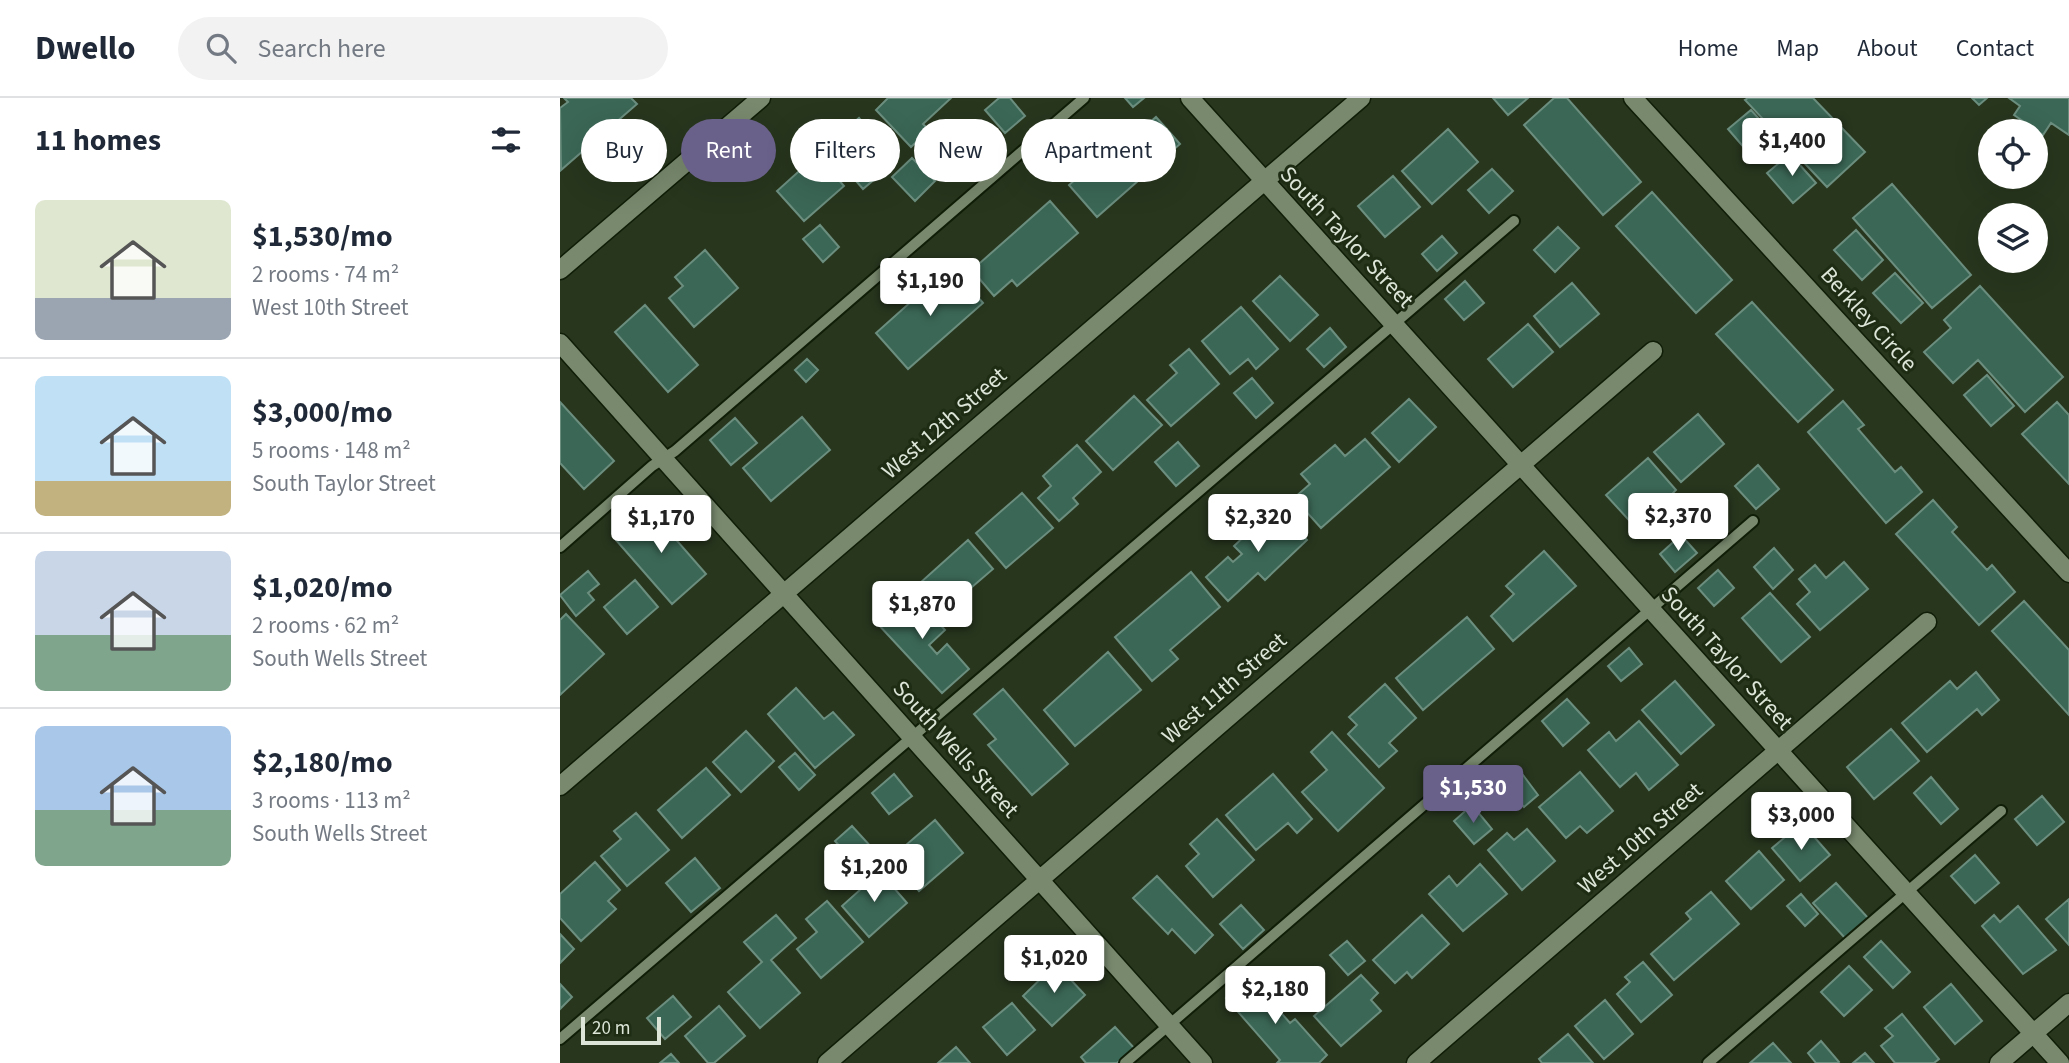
<!DOCTYPE html>
<html lang="en">
<head>
<meta charset="utf-8">
<style>
  body { margin:0; font-family:"Source Sans 3",sans-serif; background:#f2f2f3; color:#1f2937; height:100vh; display:flex; flex-direction:column; font-size:26px; white-space:nowrap }
  * { box-sizing:border-box; margin:0 }
  p { font-size:23px; color:#747a83 }
  .icon { flex:none; width:38px; height:38px; fill:none; stroke:currentColor; stroke-width:2; stroke-linecap:round; stroke-linejoin:round }
  .map { position:relative; flex:1; overflow:hidden }
  .sheet { display:flex; flex-direction:column; background:#fff; width:560px }
  .sheet>* { flex:none }
  .top-card { position:absolute; left:21px; top:21px; width:665px; height:63px; display:flex; gap:14px }
  .controls { position:absolute; left:1418px; top:21px; display:grid; gap:14px }
  .controls a { display:grid; place-items:center; width:70px; height:70px; border-radius:50%; background:#fff; box-shadow:0 7px 28px #0002; font-size:35px }
  .scale { position:absolute; left:21px; bottom:18px; width:80px; box-sizing:border-box; padding-left:7px; border:4px solid #dce5d7; border-top:0; font-size:19px; line-height:24px; white-space:nowrap; color:#dce5d7; -webkit-text-stroke:5px #1e2c14; paint-order:stroke }
  .price { position:absolute; translate:-50% -60px; padding:0 16px; border-radius:7px; background:#fff; color:#222; font-size:23px; line-height:46px; filter:drop-shadow(0 2px 4px #0008) }
  .price::after { content:''; position:absolute; left:50%; top:42px; width:21px; height:16px; margin-left:-10px; background:inherit; clip-path:polygon(0 0,100% 0,50% 100%) }
  .price.current { background:#6a618a; color:#fff }
  ul { padding:0; list-style:none }
  li { display:flex; align-items:center; gap:21px; height:175px; padding:0 35px }
  li+li { border-top:2px solid #e0e1e3 }
  li span { display:grid; place-items:center; flex:none; width:196px; height:140px; border-radius:10px; color:#555 }
  li>.icon { margin-inline-start:auto }
  span .icon { width:84px; height:84px; fill:#fffc; stroke-width:1 }
  li b { font-size:30px }
  h2 { display:flex; justify-content:space-between; align-items:center; height:84px; padding:0 35px; font-size:30px }
  .pill { padding:0 24px; border-radius:32px; background:#fff; box-shadow:0 7px 28px #0002; font-size:24px; line-height:63px }
  .pill.current { background:#6a618a; color:#fff }
  header { display:flex; align-items:center; gap:42px; box-sizing:border-box; height:98px; padding:0 35px; background:#fff; border-bottom:2px solid #e0e1e3 }
  header strong { font-size:33px }
  nav { display:flex; gap:38px; margin-inline-start:auto; font-size:24px }
  .search { width:490px; height:63px; background:#f2f2f3; display:flex; align-items:center; gap:18px; box-sizing:border-box; padding:0 24px; border-radius:38px; color:#747a83; font-size:26px }
  main { display:flex; flex:1; min-height:0 }
  .map>svg:first-child { display:block }
</style>
</head>
<body>
<header>
<strong>Dwello</strong>
<div class="search"><svg class="icon" aria-label="search" viewBox="0 0 24 24"><circle cx="10" cy="10" r="6"/><path d="M15 15l6 6"/></svg>Search here</div>
<nav><a>Home</a><a>Map</a><a>About</a><a>Contact</a></nav>
</header>
<main>
<section class="sheet">
<h2>11 homes<svg class="icon" aria-label="filters" viewBox="0 0 24 24"><path d="M4 7h16M4 17h16"/><circle cx="9" cy="7" r="2"/><circle cx="15" cy="17" r="2"/></svg></h2>
<ul>
<li><span style="background:linear-gradient(#dfe7d0 70%,#9aa5b1 0)"><svg class="icon" aria-label="home" viewBox="0 0 24 24"><path d="M3 11l9-7 9 7M6 9v11h12V9"/></svg></span><div><b>$1,530/mo</b><p>2 rooms · 74 m²</p><p>West 10th Street</p></div></li>
<li><span style="background:linear-gradient(#bfe0f5 75%,#c2b280 0)"><svg class="icon" aria-label="home" viewBox="0 0 24 24"><path d="M3 11l9-7 9 7M6 9v11h12V9"/></svg></span><div><b>$3,000/mo</b><p>5 rooms · 148 m²</p><p>South Taylor Street</p></div></li>
<li><span style="background:linear-gradient(#c9d6e8 60%,#7fa58c 0)"><svg class="icon" aria-label="home" viewBox="0 0 24 24"><path d="M3 11l9-7 9 7M6 9v11h12V9"/></svg></span><div><b>$1,020/mo</b><p>2 rooms · 62 m²</p><p>South Wells Street</p></div></li>
<li><span style="background:linear-gradient(#a9c7e8 60%,#7fa58c 0)"><svg class="icon" aria-label="home" viewBox="0 0 24 24"><path d="M3 11l9-7 9 7M6 9v11h12V9"/></svg></span><div><b>$2,180/mo</b><p>3 rooms · 113 m²</p><p>South Wells Street</p></div></li>
</ul>
</section>
<div class="map">
<svg width="1509" height="965" viewBox="0 0 1509 965">
  <rect width="100%" height="100%" fill="#28361e"/>
  <path fill="#3b6756" stroke="#6b8e7f" stroke-width="2" d="M4 0H71L77 6 1 72 0 10 8 4Z
    M328 0H391L363 26 369 32 351 49 316 12Z
    M439 0H450L465 18 445 35 425 12Z
    M565 0H584L573 9Z
    M933 0H968L948 17Z
    M994 0H1007L1081 84 1043 117 964 27Z
    M1188 0H1253L1305 54 1267 89 1185 2Z
    M1412 0H1427L1419 7Z
    M1449 0H1509V37L1491 25 1483 37 1454 17 1460 8Z
    M1191 12 1217 41 1194 61 1168 31Z
    M596 19 620 46 537 119 509 87 569 35 573 39Z
    M299 20 336 63 303 91 266 48Z
    M888 31 918 64 872 106 842 73Z
    M1230 56 1256 85 1233 105 1207 75Z
    M257 57 284 88 244 123 217 93Z
    M352 60 375 83 355 103 332 79Z
    M932 71 953 93 929 115 908 92Z
    M833 78 860 109 825 139 798 108Z
    M1332 86 1411 177 1372 210 1293 120Z
    M1092 94 1172 182 1136 215 1056 128Z
    M490 103 518 135 457 188 452 182 434 198 412 172Z
    M260 127 279 149 263 164 243 141Z
    M998 129 1019 150 995 174 974 152Z
    M1296 132 1323 162 1302 182 1274 152Z
    M882 138 897 155 877 173 862 156Z
    M145 152 178 190 134 229 109 200 123 188 115 179Z
    M391 168 423 205 348 271 316 235Z
    M1335 175 1363 205 1341 225 1313 195Z
    M720 178 758 217 730 243 693 203Z
    M905 183 924 205 904 222 885 201Z
    M1012 185 1039 216 1000 249 974 218Z
    M1420 188 1503 279 1465 314 1418 262 1393 285 1364 254 1391 230 1384 222Z
    M1192 204 1273 292 1238 324 1156 236Z
    M85 207 138 267 108 294 55 234Z
    M681 209 718 251 696 271 688 261 670 276 642 243Z
    M968 226 993 254 953 289 928 261Z
    M770 230 786 249 764 269 747 251Z
    M629 251 659 286 611 328 587 302 617 275 610 267Z
    M247 261 258 272 246 284 235 272Z
    M1427 277 1454 308 1431 328 1404 297Z
    M692 280 713 305 696 320 674 295Z
    M574 298 602 327 553 372 526 343Z
    M849 301 876 329 839 364 812 335Z
    M1283 303 1304 327 1298 331 1335 374 1341 369 1362 394 1326 425 1248 334Z
    M0 304 54 363 24 391 0 365Z
    M1497 304 1509 317V386L1462 336Z
    M1138 316 1164 346 1121 384 1094 354Z
    M242 319 270 352 211 403 183 370Z
    M175 320 197 345 171 367 150 342Z
    M805 341 830 369 761 430 734 400 750 386 741 376 775 347 785 358Z
    M618 344 639 368 616 388 595 364Z
    M517 347 541 374 513 400 518 406 499 423 478 400 491 388 483 378Z
    M1088 360 1116 392 1077 431 1046 397Z
    M1198 367 1219 391 1196 411 1175 388Z
    M462 395 493 430 446 470 416 435Z
    M1373 402 1397 429 1392 434 1427 472 1432 467 1455 494 1419 527 1336 436Z
    M95 408 116 432 111 436 146 476 112 506 56 442Z
    M716 409 747 442 705 482 698 475 668 503 646 479 668 459 673 464 682 456 674 448Z
    M1121 437 1137 455 1115 474 1100 456Z
    M408 442 433 471 384 513 360 485Z
    M1214 450 1233 472 1213 491 1194 469Z
    M984 453 1016 488 953 543 931 518 954 496 946 488Z
    M1284 464 1308 491 1260 532 1237 506 1250 494 1239 481 1255 467 1266 480Z
    M1158 472 1174 490 1154 508 1138 490Z
    M28 473 39 486 28 495 34 502 16 518 0 497Z
    M631 474 660 509 610 552 618 561 592 583 555 539Z
    M75 482 98 509 67 536 44 509Z
    M350 493 385 532 369 547 377 556 387 546 409 571 382 595 316 524Z
    M1210 495 1250 539 1221 564 1182 520Z
    M1464 503 1509 552V617L1432 533Z
    M6 516 44 556 0 597V522Z
    M907 519 934 551 863 612 836 580Z
    M1069 550 1082 566 1061 583 1048 568Z
    M548 554 581 592 515 648 484 612Z
    M1416 574 1439 602 1422 617 1417 611 1367 654 1342 625 1390 583 1397 591Z
    M1115 583 1154 627 1121 656 1082 612Z
    M825 586 856 620 829 645 837 653 819 669 788 636 797 627 789 619Z
    M236 590 264 621 273 614 294 637 255 670 208 616Z
    M443 591 508 666 472 697 428 647 436 641 414 616Z
    M1007 601 1029 625 1003 648 982 623Z
    M1079 623 1118 667 1089 692 1076 675 1060 689 1028 652 1049 634 1056 643Z
    M1331 631 1359 663 1314 701 1287 669Z
    M186 633 214 663 181 694 153 664Z
    M772 634 824 690 778 733 742 694 767 672 751 654Z
    M235 655 255 677 239 692 219 669Z
    M146 670 170 697 122 740 98 712Z
    M1020 674 1053 713 1027 735 1020 728 1006 740 979 709Z
    M334 676 352 698 329 716 312 695Z
    M713 676 752 721 737 735 728 725 696 752 666 717Z
    M963 677 978 697 964 709 947 690Z
    M1371 679 1398 711 1381 726 1354 695Z
    M1482 698 1504 724 1477 747 1455 721Z
    M912 707 932 731 914 746 894 723Z
    M76 715 109 752 67 788 41 758 61 741 54 733Z
    M657 721 694 762 653 799 626 768 639 756 630 746Z
    M375 722 403 755 359 793 331 760Z
    M1242 725 1270 757 1240 783 1212 750Z
    M292 728 313 751 296 767 275 743Z
    M967 731 995 763 962 792 928 752 947 735 954 742Z
    M1199 753 1224 782 1191 811 1166 783Z
    M1415 757 1439 785 1415 805 1391 778Z
    M135 760 160 790 131 814 106 785Z
    M35 764 60 792 48 803 56 811 21 843 0 820V796Z
    M920 766 947 796 903 833 869 796 889 778 897 788Z
    M320 774 347 805 309 839 282 808Z
    M597 778 653 837 635 855 612 831 608 836 573 800Z
    M1276 785 1308 820 1285 840 1253 805Z
    M1151 794 1179 826 1114 882 1091 856 1131 821 1126 815Z
    M1241 796 1258 816 1245 828 1227 808Z
    M1509 801V847L1486 821Z
    M267 803 303 844 261 880 237 851 257 834 246 821Z
    M681 807 704 832 683 851 660 826Z
    M1458 808 1496 852 1463 876 1422 828 1434 817 1440 824Z
    M216 817 236 840 211 862 240 895 200 930 168 894 202 864 184 844Z
    M862 817 889 846 852 880 847 874 835 885 813 862Z
    M0 836 14 851 0 865Z
    M787 843 805 863 788 877 770 857Z
    M1321 843 1350 874 1333 890 1304 859Z
    M1083 864 1112 897 1081 924 1057 896 1070 884 1065 879Z
    M496 866 525 897 492 928 463 898Z
    M1289 868 1312 892 1284 918 1261 894Z
    M801 877 818 895 811 902 821 913 781 948 754 918Z
    M690 879 730 925 735 921 767 957 759 965H717L720 962 666 900Z
    M0 886 12 899 0 911Z
    M1391 886 1422 923 1395 946 1364 909Z
    M113 898 131 919 105 941 87 920Z
    M1045 902 1073 936 1044 961 1015 928Z
    M452 905 475 932 447 957 423 929Z
    M159 908 185 938 154 965H148L125 938Z
    M1342 916 1379 961 1374 965H1335L1321 948 1333 938 1325 930Z
    M555 929 574 950 557 965H526L521 959Z
    M1008 936 1033 965H982L979 961Z
    M1261 943 1279 964 1278 965H1256L1248 955Z
    M1213 945 1231 965H1190Z
    M396 949 410 965H378Z
    M1305 955 1314 965H1293Z
    M111 956 119 965H100Z"/>
  <g fill="none" stroke-linecap="round" stroke-linejoin="round">
    <g stroke="#101d07" stroke-width="14">
      <path id="lane" d="M0 449 92 368 115 353 524 0
        M0 941 954 123
        M565 965 1193 423
        M1148 965 1441 713"/>
    </g>
    <g stroke="#101d07" stroke-width="21">
      <path id="street" d="M630 0 1500 965
        M1073 0 1509 475
        M0 172 201 0
        M0 245 643 965
        M0 688 801 0
        M267 965 1093 253
        M856 965 1367 524
        M1439 965 1509 905"/>
    </g>
    <use href="#lane" stroke="#78896e" stroke-width="10"/>
    <use href="#street" stroke="#78896e" stroke-width="18"/>
  </g>
  <g text-anchor="middle" dominant-baseline="central" stroke-width="6" stroke-linejoin="round" paint-order="stroke">
    <g font-size="23" fill="#dce5d7" stroke="#1e2c14">
      <text transform="translate(787 139) rotate(47)">South Taylor Street</text>
      <text transform="translate(1309 221) rotate(48)">Berkley Circle</text>
      <text transform="translate(384 325) rotate(-41)">West 12th Street</text>
      <text transform="translate(1167 560) rotate(48)">South Taylor Street</text>
      <text transform="translate(664 590) rotate(-41)">West 11th Street</text>
      <text transform="translate(396 651) rotate(48)">South Wells Street</text>
      <text transform="translate(1080 740) rotate(-41)">West 10th Street</text>
    </g>
  </g>
</svg>
<div class="controls">
<a><svg class="icon" aria-label="locate" viewBox="0 0 24 24"><circle cx="12" cy="12" r="6"/><path d="M12 2v4M12 18v4M2 12h4M18 12h4"/></svg></a>
<a><svg class="icon" aria-label="layers" viewBox="0 0 24 24"><path d="M12 4l9 5-9 5-9-5zM3 14l9 5 9-5"/></svg></a>
</div>
<div class="scale">20 m</div>
<b class="price" style="left:1232px;top:80px">$1,400</b>
<b class="price" style="left:370px;top:220px">$1,190</b>
<b class="price" style="left:1118px;top:455px">$2,370</b>
<b class="price" style="left:698px;top:456px">$2,320</b>
<b class="price" style="left:101px;top:457px">$1,170</b>
<b class="price" style="left:362px;top:543px">$1,870</b>
<b class="price current" style="left:913px;top:727px">$1,530</b>
<b class="price" style="left:1241px;top:754px">$3,000</b>
<b class="price" style="left:314px;top:806px">$1,200</b>
<b class="price" style="left:494px;top:897px">$1,020</b>
<b class="price" style="left:715px;top:928px">$2,180</b>
<div class="top-card">
<a class="pill">Buy</a>
<a class="pill current">Rent</a>
<a class="pill">Filters</a>
<a class="pill">New</a>
<a class="pill">Apartment</a>
</div>
</div>
</main>
</body>
</html>
